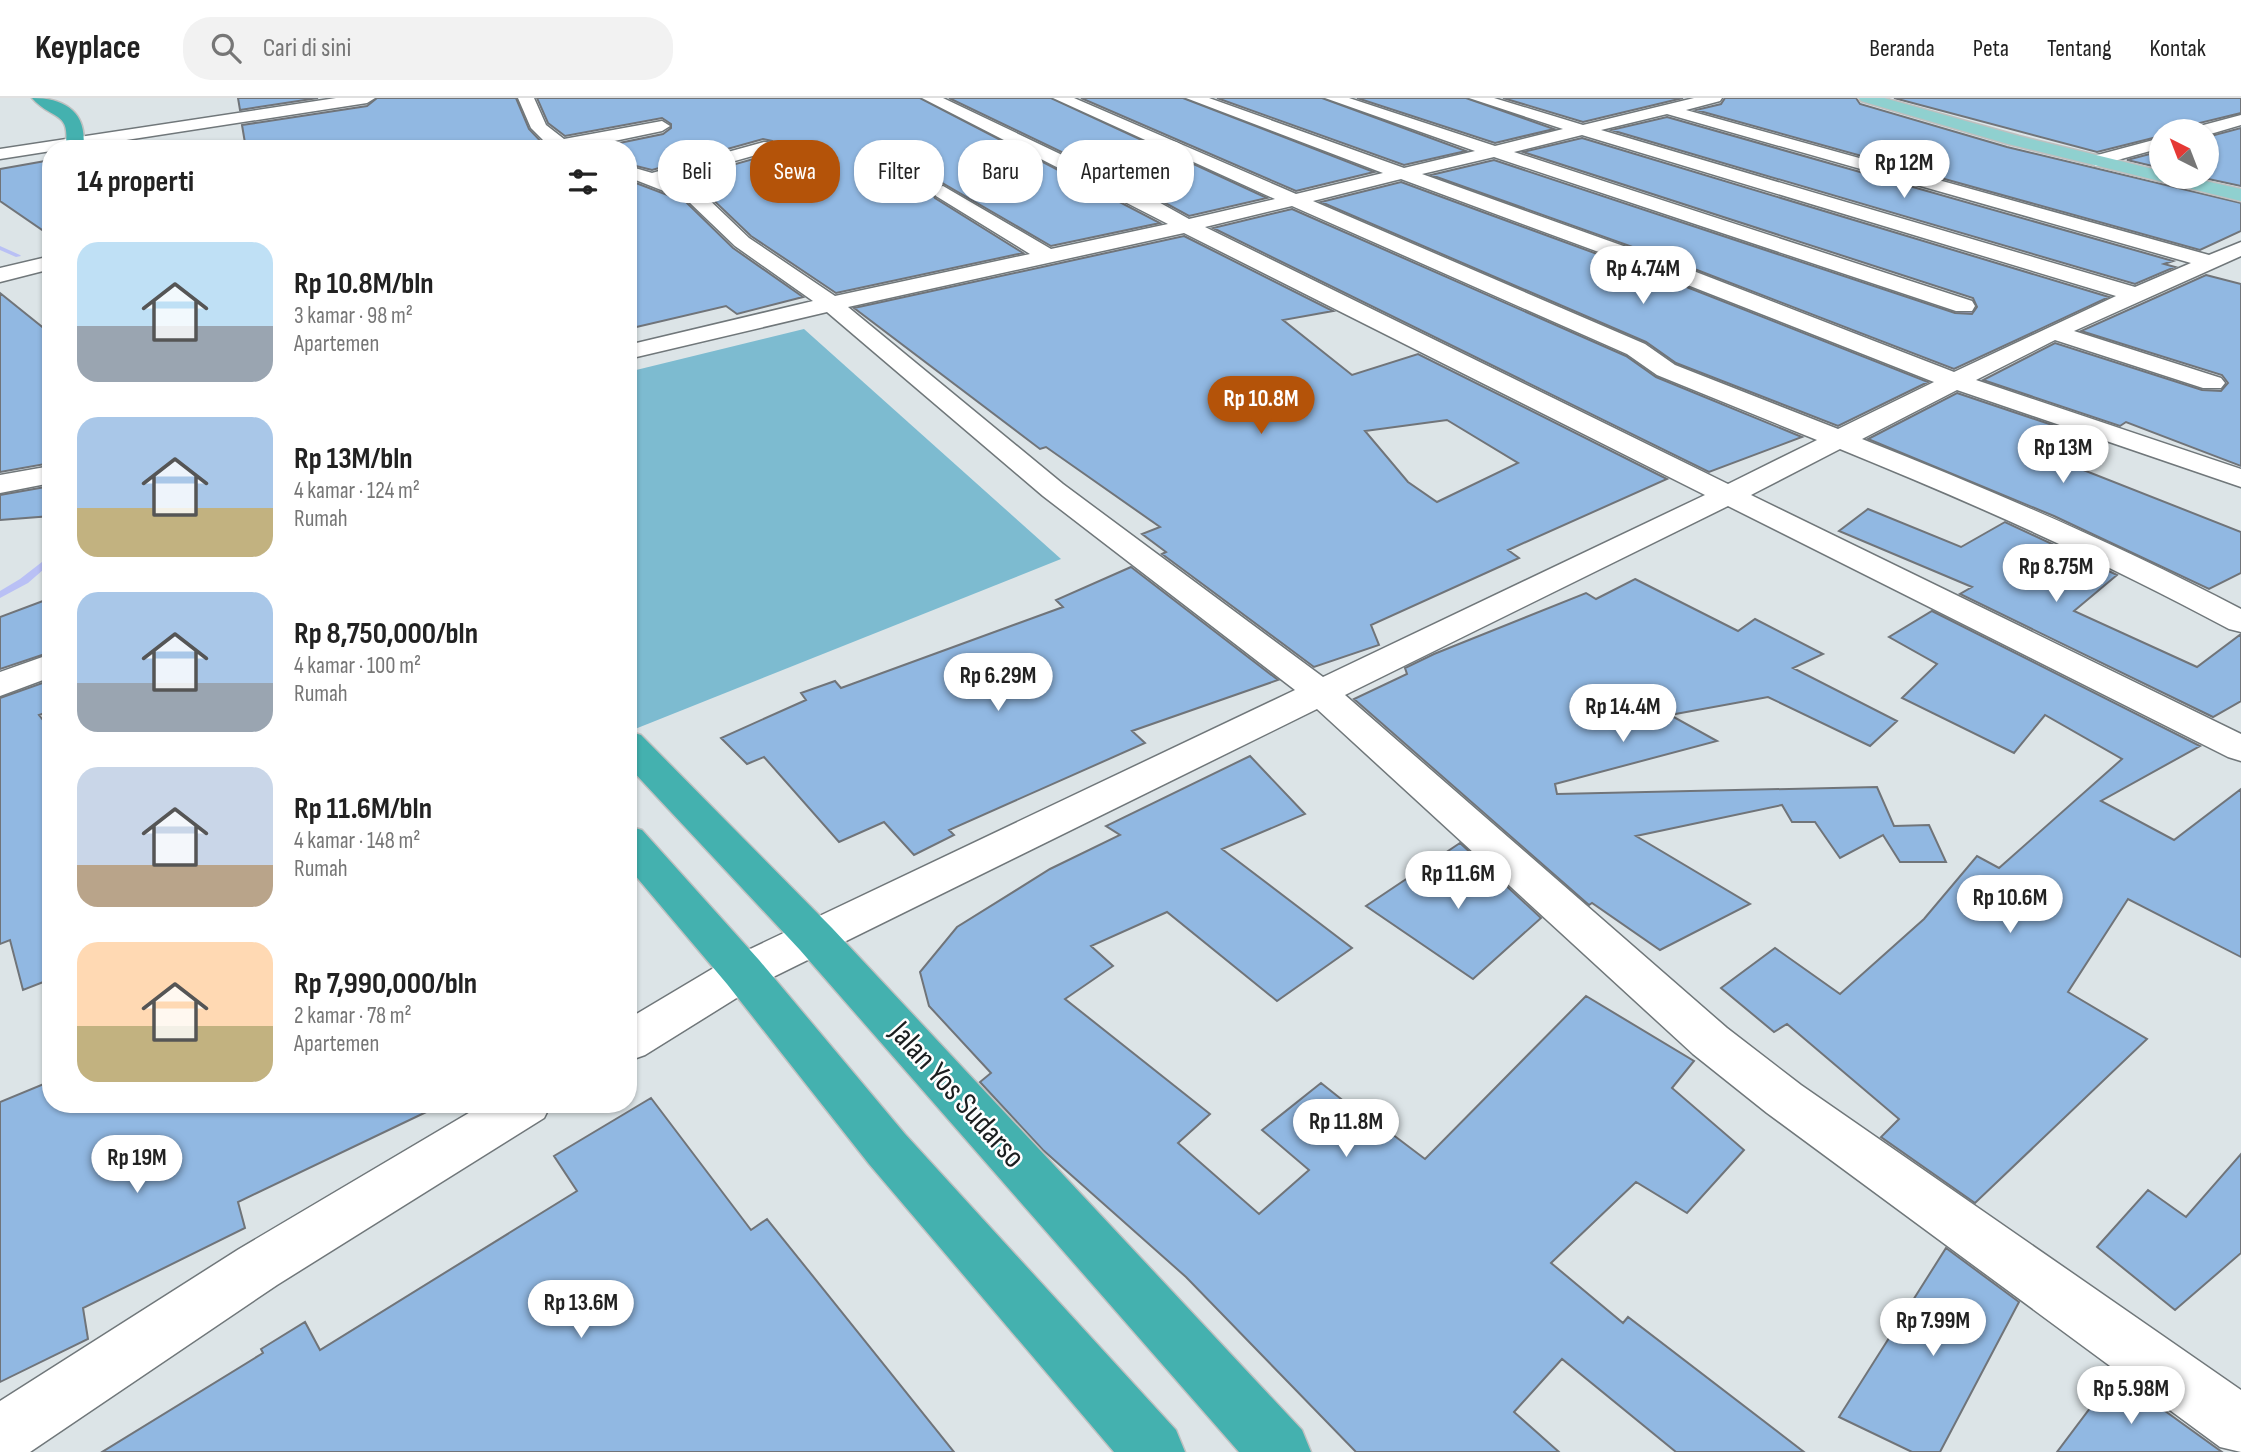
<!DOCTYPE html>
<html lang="id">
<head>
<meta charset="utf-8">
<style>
  body { margin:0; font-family:"Sofia Sans Condensed",sans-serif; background:#f2f2f2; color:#222; height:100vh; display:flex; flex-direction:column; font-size:26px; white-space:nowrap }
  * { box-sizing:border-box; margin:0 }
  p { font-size:23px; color:#767676 }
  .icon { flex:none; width:38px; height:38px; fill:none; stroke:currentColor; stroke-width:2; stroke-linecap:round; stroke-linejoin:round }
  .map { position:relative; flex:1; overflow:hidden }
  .details { position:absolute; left:42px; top:42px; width:595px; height:973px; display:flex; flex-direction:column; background:#fff; border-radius:28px; box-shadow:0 2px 5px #0004 }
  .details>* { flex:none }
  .guide { position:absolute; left:658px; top:42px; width:665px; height:63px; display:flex; gap:14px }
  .needle { width:46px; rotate:318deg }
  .tools { position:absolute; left:2149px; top:21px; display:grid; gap:14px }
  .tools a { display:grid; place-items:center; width:70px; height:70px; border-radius:50%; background:#fff; box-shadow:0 2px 5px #0004; font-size:35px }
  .price { position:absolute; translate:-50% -60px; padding:0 16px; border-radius:24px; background:#fff; color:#222; font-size:23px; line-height:46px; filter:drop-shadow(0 2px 4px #0008) }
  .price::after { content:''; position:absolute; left:50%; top:42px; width:21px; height:16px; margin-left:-10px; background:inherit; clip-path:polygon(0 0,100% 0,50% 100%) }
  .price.on { background:#b45309; color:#fff }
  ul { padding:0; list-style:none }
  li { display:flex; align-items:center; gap:21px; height:175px; padding:0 35px }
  li span { display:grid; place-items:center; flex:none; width:196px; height:140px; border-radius:21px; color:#555 }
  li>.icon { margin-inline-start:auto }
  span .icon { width:84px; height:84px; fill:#fffc; stroke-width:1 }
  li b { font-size:30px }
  h2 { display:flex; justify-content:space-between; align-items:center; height:84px; padding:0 35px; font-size:30px }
  .tag { padding:0 24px; border-radius:28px; background:#fff; box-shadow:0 2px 5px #0004; font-size:24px; line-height:63px }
  .tag.on { background:#b45309; color:#fff }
  header { display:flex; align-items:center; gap:42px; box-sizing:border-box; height:98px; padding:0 35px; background:#fff; border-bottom:2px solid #e0e0e0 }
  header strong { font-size:33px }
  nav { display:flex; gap:38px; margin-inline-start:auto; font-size:24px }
  .search { width:490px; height:63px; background:#f2f2f2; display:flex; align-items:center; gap:18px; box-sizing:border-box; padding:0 24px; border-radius:28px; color:#767676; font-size:26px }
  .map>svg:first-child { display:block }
</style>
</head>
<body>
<header>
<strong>Keyplace</strong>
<div class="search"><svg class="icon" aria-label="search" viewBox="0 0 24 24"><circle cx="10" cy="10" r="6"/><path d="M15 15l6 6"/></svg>Cari di sini</div>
<nav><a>Beranda</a><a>Peta</a><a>Tentang</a><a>Kontak</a></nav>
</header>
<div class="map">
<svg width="2241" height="1354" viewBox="0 0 2241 1354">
  <rect width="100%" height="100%" fill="#dce4e7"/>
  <path fill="#7dbbd0" d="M804 231 1061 461 630 633 628 274Z"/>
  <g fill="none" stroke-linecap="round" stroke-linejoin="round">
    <path fill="#b9c0f5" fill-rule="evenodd" d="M0 148 20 157 21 158 16 159 0 152Z
      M1963 211 1988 212 1992 214 1988 216 1963 215 1940 220 1936 218Z
      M1875 230 1879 232 1878 234 1803 246 1799 244 1803 242Z
      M1681 254H1684V258L1608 260 1604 258 1608 256Z
      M51 457V465L28 485 0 500V493L20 481Z"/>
  </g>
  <path fill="#91b8e2" stroke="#707479" stroke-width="2" fill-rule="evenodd" d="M238 0H318L240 12Z
    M377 0H516L529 31 548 51H246L242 27 367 8Z
    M537 0H920L1160 125 1051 148 942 85 934 89 932 95 935 100 1023 155 836 195 751 138 703 92 679 82 771 56 776 49 772 43 763 41 652 72 628 66V51H590L663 36 671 30V26L662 20 565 38 548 25Z
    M949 0H1051L1267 100 1189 118 1147 95Z
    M1081 0H1183L1374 74 1296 93Z
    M1217 0H1322L1466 53 1404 67Z
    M1357 0H1466L1554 31 1495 45Z
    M1503 0H1683L1583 24Z
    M1725 0H1856L1860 6 2007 49 2241 105V133L2200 152 1696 12 1721 6Z
    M1894 0H2241V15L2195 26 2191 33H2161V38L2097 54Z
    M1667 19 2173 163 2164 166 2175 169 2135 186 1611 32Z
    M2241 30V88L2199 79H2207V39Z
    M1582 40 2109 199 1954 271 1697 172 1431 77 1494 62 1955 215 1972 216 1977 209 1973 200 1523 54Z
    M2161 53V70L2127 62Z
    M51 62V138L0 103V71Z
    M628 82 686 104 733 150 803 199 737 216 726 208 628 231Z
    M1401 84 1679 186 1928 284 1838 328 1676 265 1646 244 1321 104Z
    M1292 111 1626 258 1656 279 1802 339 1709 374 1213 130Z
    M1184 138 1333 213 1283 222 1352 277 1418 256 1667 381 1508 452 1519 460 1371 527 1379 547 1314 569 1162 456 1166 454 1142 436 1160 429 1046 349 1040 351 854 210ZM1447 322 1518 365 1437 404 1408 384 1365 333Z
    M2206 177 2241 186V368L2126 324 2120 328 1983 282 2055 245 2202 292 2221 293 2228 285 2222 277 2081 233Z
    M0 195 51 236V365L0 374Z
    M1957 295 2097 342 2063 364 2241 434V475L2209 491 2054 418 1868 341Z
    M51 388V418L0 422V397Z
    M1868 411 1961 449 2005 424 2084 461 2117 477 2074 513 2197 569 2241 536V603L2213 619 1960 496 1972 489 1839 433Z
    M1131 469 1278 582 1132 633 1145 645 949 732 954 737 914 757 884 724 839 744 764 659 747 666 721 640 806 602 801 595 835 583 841 590 1063 509 1056 502Z
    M1635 481 1738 533 1755 521 1823 556 1793 570 1897 623 1870 648 1768 599 1670 617 1717 643 1555 686 1557 696 1877 689 1894 728 1929 727 1946 764H1900L1883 737 1840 760 1815 724H1792L1782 707 1636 738 1750 806 1660 852 1592 805 1589 807 1354 601 1407 576 1405 570 1434 556 1586 495 1596 501Z
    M51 500V554L0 571V519Z
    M1932 513 2200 648 2101 703 2174 742 2241 691V859L2128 801 2068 894 2147 941 1975 1105 1881 1039 1899 1021 1787 926 1774 934 1721 890 1775 850 1840 896 1924 821 1977 758 1999 770 2122 661 2045 617 2014 655 1902 600 1937 566 1889 539Z
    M51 582V613L39 617 51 632V881L23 892 10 842 0 846V600Z
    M1250 658 1305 716 1222 751 1352 850 1277 903 1167 814 1091 848 1113 868 1065 901 1210 1016 1178 1045 1259 1116 1309 1072 1262 1032 1321 985 1385 1036 1388 1033 1425 1061 1586 898 1694 963 1672 990 1744 1052 1687 1115 1636 1084 1551 1165 1623 1225 1628 1219 1804 1354H1676L1562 1261 1514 1314 1559 1354H1356L1186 1179 1043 1052 980 984 991 975 929 908 920 874 957 829 1050 771 1120 737 1106 728Z
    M1460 745 1541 820 1473 881 1366 808Z
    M51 983V1006H443L238 1104 245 1130 83 1210 88 1241 0 1284V1004Z
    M651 1000 751 1132 767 1121 954 1354H102L263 1255 261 1251 305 1224 320 1252 577 1093 554 1058Z
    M2241 1056V1155L2175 1212 2097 1149 2148 1092 2186 1119Z
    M1946 1150 2019 1204 1940 1354H1912L1839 1319Z
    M2115 1277 2222 1354H2057Z"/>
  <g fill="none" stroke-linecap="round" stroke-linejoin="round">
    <g stroke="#70777a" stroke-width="3">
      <path id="minor" d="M336 0H375L367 5 68 51H51V53L0 61V51Z
        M518 0H534L546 27 564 41 662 23 670 28 662 33 576 51H552L531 30Z
        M922 0H943L1146 97 1189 121 1275 101 1053 0H1074L1296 96 1383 75 1186 0H1209L1404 70 1475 53 1325 0H1349L1495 48 1563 31 1469 0H1494L1583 27 1694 0H1722L1720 3 1686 12 2209 157 2241 144V158L2074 233 2221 280 2225 285 2221 290H2203L2055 242 1976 282 2241 371V389L1957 292 1862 341C1991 392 2117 446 2241 511V534L2229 531C2103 463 1973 405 1840 351L1751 397 2241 636V663L2228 659 1728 408 1345 597 1727 930 1801 987 2241 1292V1354L2220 1349 1767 1015 1693 956 1317 611 759 886 645 957 628 963V921L727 862 1295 592 1043 398 827 214 628 261V247L813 203 735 148 687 102 628 79V68L652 75 764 44 770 45 773 49 770 53 671 81 701 94 749 140 835 198 1030 156 936 98 934 94 936 90 943 88 1051 151 1168 126ZM1667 16 2191 165 2135 189 1601 32ZM1582 37 2116 198 1954 274 1696 174 1422 76 1494 59 1956 213H1972L1975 208 1972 203 1514 54ZM1401 81 1680 184 1934 284 1838 331 1675 267 1645 246 1313 103ZM1292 108 1627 256 1657 277 1817 342 1728 386 1205 129ZM1184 135 1705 397 1323 579 1063 386 848 209Z
        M2241 17V27L2207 37V33H2194L2196 29Z
        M2161 40V50L2096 68 2087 63 2090 59Z
        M51 158V171L0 184V170Z
        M51 368V385L0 395V377Z
        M51 556V579L0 598V574Z
        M484 1006H551L544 1020 277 1187 30 1354H0V1303L239 1151Z"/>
    </g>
    <g stroke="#bfc0c0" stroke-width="3">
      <path id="major" d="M1859 0H1884L2019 38 2161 73V79H2188L2241 91V103L2008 46 1861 3Z"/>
    </g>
    <g stroke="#bfc0c0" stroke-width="3">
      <path id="highway" d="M32 0C66 0 88 15 83 51H65C72 12 52 23 32 0Z
        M628 633 641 637 832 830 1302 1332 1311 1354H1239L800 852 628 668Z
        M628 728 642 732 759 862 905 1036 1176 1332 1185 1354H1114L869 1066 727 886 628 769Z"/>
    </g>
    <use href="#minor" fill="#fff" fill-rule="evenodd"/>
    <use href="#major" fill="#8fd0cf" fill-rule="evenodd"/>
    <use href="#highway" fill="#44b1af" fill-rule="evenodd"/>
  </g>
  <g text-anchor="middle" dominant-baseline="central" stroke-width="5" stroke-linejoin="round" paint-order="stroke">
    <g font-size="32" fill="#1b1e1f" stroke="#fff">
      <text transform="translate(957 997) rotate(48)">Jalan Yos Sudarso</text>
    </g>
  </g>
</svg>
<div class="tools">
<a><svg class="needle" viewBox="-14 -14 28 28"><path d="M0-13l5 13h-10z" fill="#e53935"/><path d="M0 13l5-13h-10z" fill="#767676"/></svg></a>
</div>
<b class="price" style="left:1904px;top:102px">Rp 12M</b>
<b class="price" style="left:1643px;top:208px">Rp 4.74M</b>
<b class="price on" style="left:1261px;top:338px">Rp 10.8M</b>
<b class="price" style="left:2063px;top:387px">Rp 13M</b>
<b class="price" style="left:2056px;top:506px">Rp 8.75M</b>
<b class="price" style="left:998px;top:615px">Rp 6.29M</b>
<b class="price" style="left:1623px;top:646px">Rp 14.4M</b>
<b class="price" style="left:1458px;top:813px">Rp 11.6M</b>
<b class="price" style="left:2010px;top:837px">Rp 10.6M</b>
<b class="price" style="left:1346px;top:1061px">Rp 11.8M</b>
<b class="price" style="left:137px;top:1097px">Rp 19M</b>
<b class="price" style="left:581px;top:1242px">Rp 13.6M</b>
<b class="price" style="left:1933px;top:1260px">Rp 7.99M</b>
<b class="price" style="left:2131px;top:1328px">Rp 5.98M</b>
<div class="guide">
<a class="tag">Beli</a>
<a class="tag on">Sewa</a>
<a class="tag">Filter</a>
<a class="tag">Baru</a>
<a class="tag">Apartemen</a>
</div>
<section class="details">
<h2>14 properti<svg class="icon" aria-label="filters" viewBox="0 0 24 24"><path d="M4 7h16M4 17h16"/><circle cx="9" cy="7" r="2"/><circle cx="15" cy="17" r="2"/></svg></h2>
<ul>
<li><span style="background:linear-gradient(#bfe0f5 60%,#9aa5b1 0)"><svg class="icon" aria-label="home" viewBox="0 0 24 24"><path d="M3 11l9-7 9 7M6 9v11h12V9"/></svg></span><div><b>Rp 10.8M/bln</b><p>3 kamar · 98 m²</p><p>Apartemen</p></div></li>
<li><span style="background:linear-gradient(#a9c7e8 65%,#c2b280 0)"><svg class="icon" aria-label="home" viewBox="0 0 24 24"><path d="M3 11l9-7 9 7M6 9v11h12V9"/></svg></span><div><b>Rp 13M/bln</b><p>4 kamar · 124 m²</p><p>Rumah</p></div></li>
<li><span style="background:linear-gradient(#a9c7e8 65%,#9aa5b1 0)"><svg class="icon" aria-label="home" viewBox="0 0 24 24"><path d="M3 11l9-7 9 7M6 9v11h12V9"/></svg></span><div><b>Rp 8,750,000/bln</b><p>4 kamar · 100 m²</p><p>Rumah</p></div></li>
<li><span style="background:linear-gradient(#c9d6e8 70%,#b9a48a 0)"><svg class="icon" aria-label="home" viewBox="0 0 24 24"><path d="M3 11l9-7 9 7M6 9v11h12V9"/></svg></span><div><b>Rp 11.6M/bln</b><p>4 kamar · 148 m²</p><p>Rumah</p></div></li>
<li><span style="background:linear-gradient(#ffd9b3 60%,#c2b280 0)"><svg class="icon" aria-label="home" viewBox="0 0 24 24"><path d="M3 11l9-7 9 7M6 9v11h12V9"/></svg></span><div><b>Rp 7,990,000/bln</b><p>2 kamar · 78 m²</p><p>Apartemen</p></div></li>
</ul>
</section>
</div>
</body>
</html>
